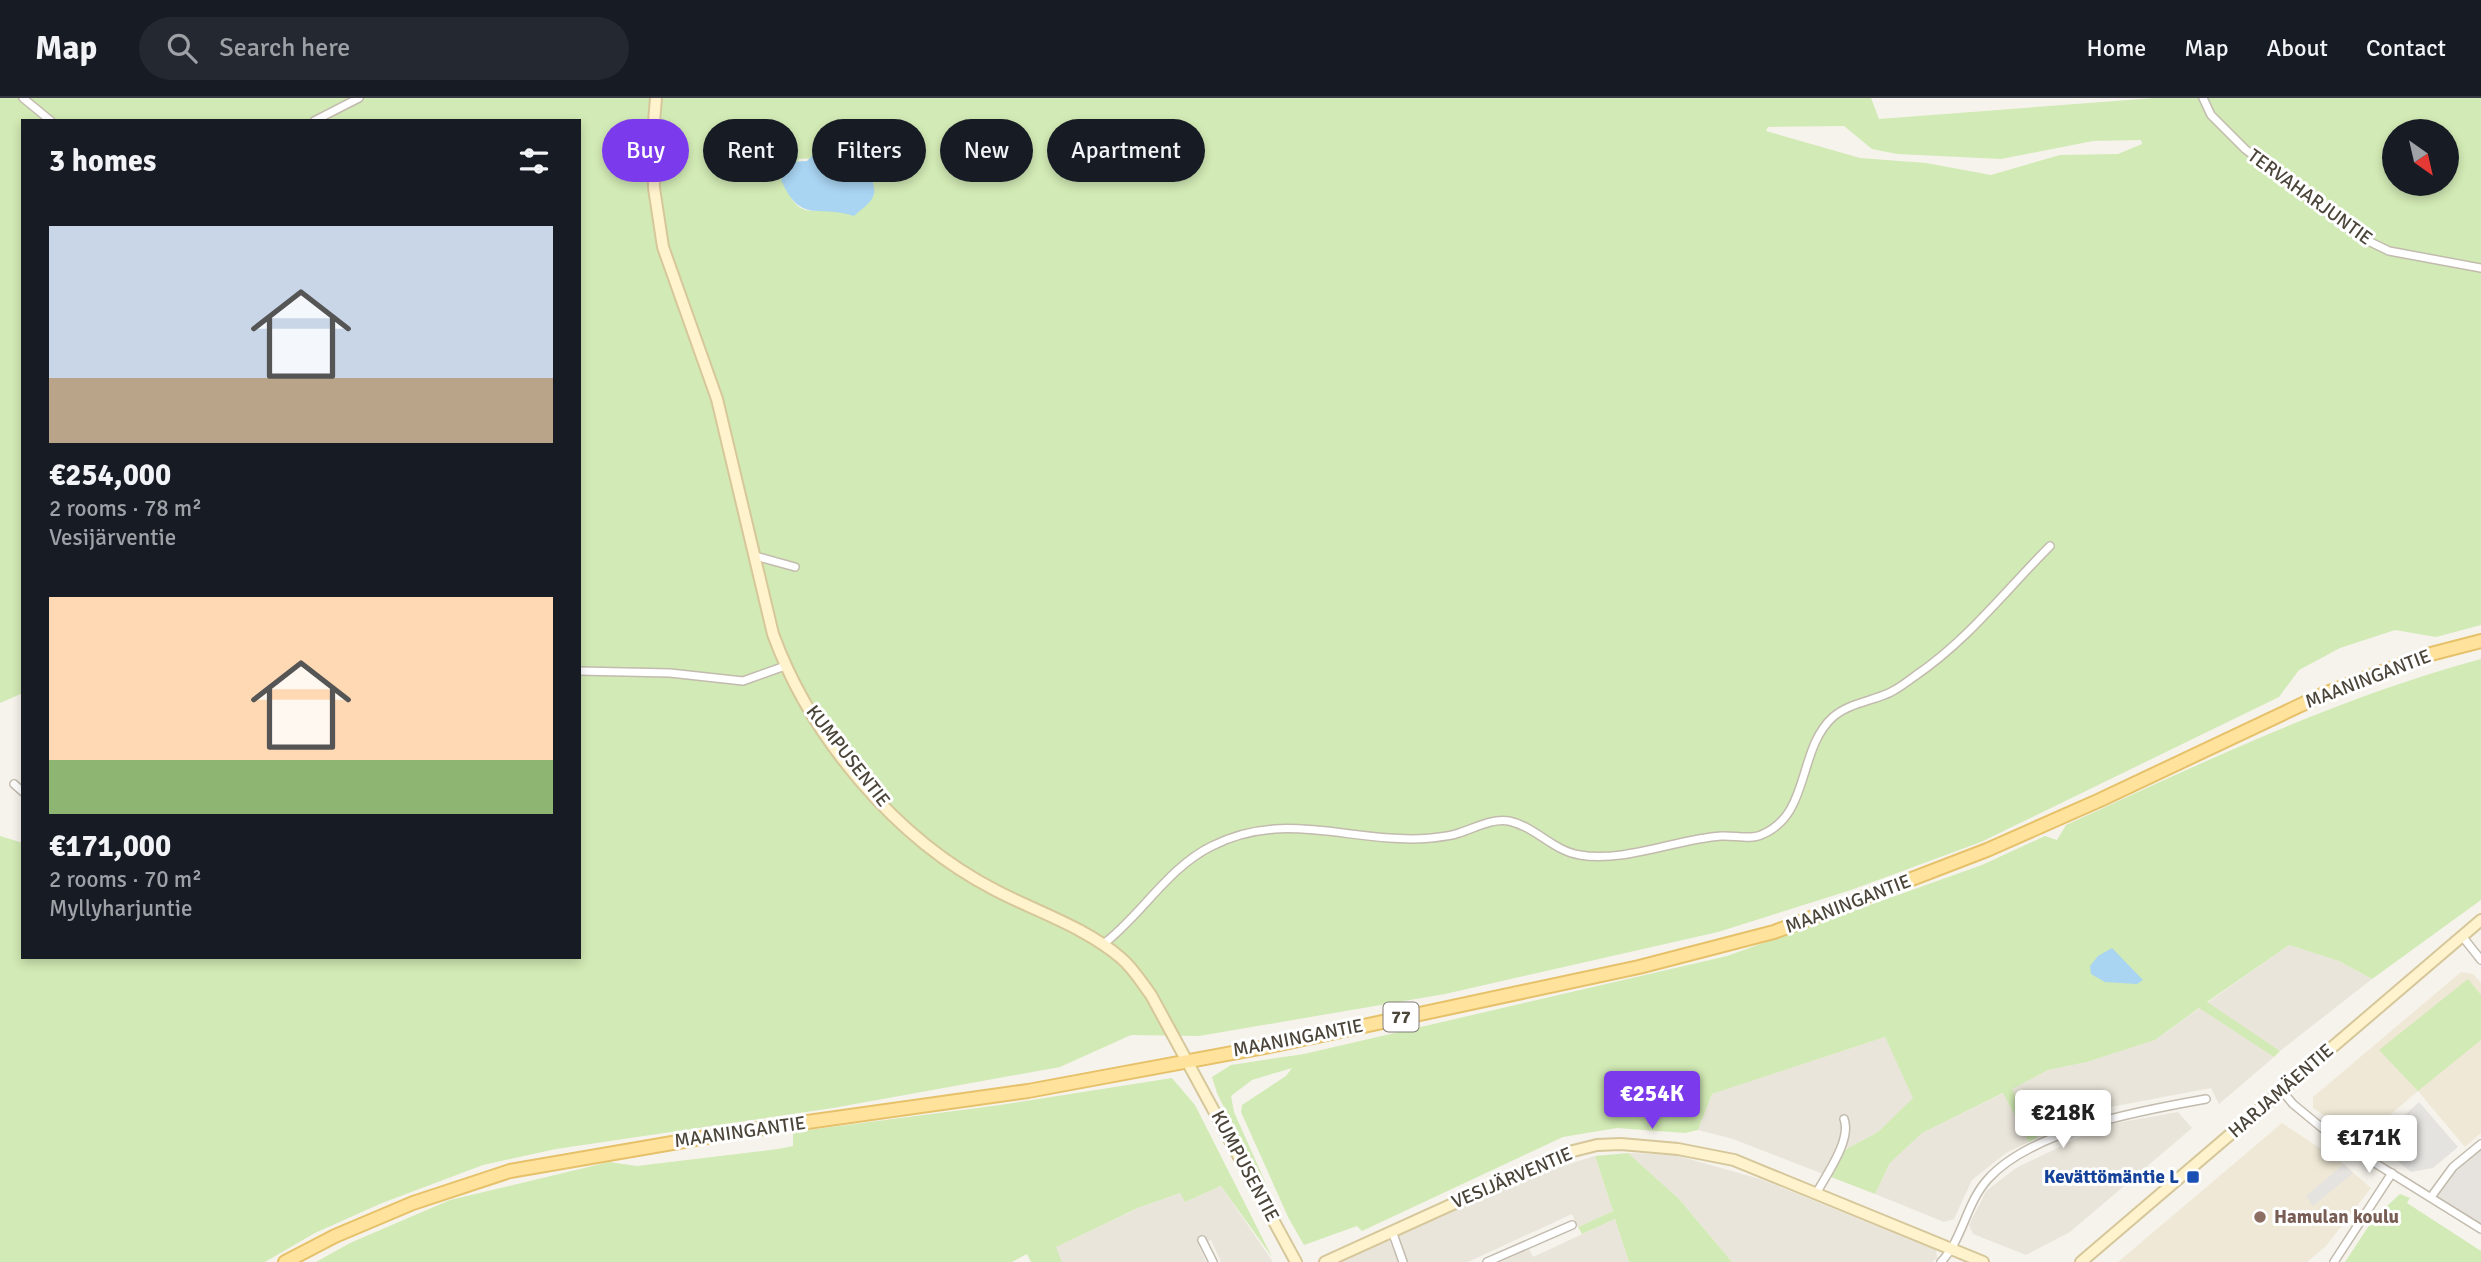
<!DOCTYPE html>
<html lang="en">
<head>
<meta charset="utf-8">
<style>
  body { margin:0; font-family:Signika,sans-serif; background:#242831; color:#f1f3f6; height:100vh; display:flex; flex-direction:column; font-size:26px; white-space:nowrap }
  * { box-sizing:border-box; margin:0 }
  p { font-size:23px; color:#9ea1a6 }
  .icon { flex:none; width:38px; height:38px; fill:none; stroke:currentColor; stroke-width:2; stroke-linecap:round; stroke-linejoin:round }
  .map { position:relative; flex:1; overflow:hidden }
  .drawer { position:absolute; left:21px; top:21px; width:560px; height:840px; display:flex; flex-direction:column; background:#171b24; border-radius:0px; box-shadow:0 4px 10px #0003 }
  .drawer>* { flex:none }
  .hud { position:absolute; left:602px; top:21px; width:665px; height:63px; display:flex; gap:14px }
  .needle { width:46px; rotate:146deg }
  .tools { position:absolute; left:2382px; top:21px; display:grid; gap:14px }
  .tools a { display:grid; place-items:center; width:77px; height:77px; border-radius:50%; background:#171b24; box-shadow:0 4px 10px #0003; font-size:35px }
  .price { position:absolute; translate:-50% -60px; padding:0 16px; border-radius:7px; background:#fff; color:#222; font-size:23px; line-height:46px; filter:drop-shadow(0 2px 4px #0008) }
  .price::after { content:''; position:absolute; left:50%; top:42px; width:21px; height:16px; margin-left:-10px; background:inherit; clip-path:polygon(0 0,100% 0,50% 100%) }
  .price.on { background:#7c3aed; color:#fff }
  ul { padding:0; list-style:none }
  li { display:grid; align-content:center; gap:14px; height:371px; padding:0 28px }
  li span { display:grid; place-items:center; height:217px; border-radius:0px; color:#555 }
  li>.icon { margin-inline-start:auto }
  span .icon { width:126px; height:126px; fill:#fffc; stroke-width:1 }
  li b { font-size:30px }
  h2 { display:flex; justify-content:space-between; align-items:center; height:84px; padding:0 28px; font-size:30px }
  .chip { padding:0 24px; border-radius:32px; background:#171b24; box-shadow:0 4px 10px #0003; font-size:24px; line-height:63px }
  .chip.on { background:#7c3aed; color:#fff }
  header { display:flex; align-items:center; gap:42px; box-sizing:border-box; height:98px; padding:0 35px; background:#171b24; border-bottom:2px solid #363941 }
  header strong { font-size:33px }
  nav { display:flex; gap:38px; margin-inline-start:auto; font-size:24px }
  .search { width:490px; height:63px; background:#242831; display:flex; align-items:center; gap:18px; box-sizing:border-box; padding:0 24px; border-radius:38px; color:#9ea1a6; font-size:26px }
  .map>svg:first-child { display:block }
</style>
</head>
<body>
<header>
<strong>Map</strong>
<div class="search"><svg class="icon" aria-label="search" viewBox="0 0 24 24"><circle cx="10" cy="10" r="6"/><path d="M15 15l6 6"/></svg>Search here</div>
<nav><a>Home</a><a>Map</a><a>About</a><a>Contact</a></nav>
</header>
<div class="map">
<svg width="2481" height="1164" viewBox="0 0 2481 1164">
  <rect width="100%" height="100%" fill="#f6f3ec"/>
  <path fill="#eae5da" d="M2289 847 2339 863 2372 881 2280 953 2207 905Z
    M2200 910 2274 959 2219 1006 2211 990 2100 1011 2037 1040 2011 991 2048 972 2087 964 2155 942Z
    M1885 939 1914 1000 1878 1034 1839 1055 1831 1079 1733 1041 1698 1032 1712 996Z
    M2004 995 2029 1044 2006 1055 1972 1082 1954 1121 1944 1124 1875 1096 1890 1065 1922 1035Z
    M2178 1014 2192 1030 2070 1134 2026 1157 1973 1136 1969 1127 1986 1093 2016 1070 2105 1027Z
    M1628 1055 1675 1057 1760 1081 1936 1152 1937 1160 1932 1164H1732L1679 1101Z
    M1595 1058 1613 1113 1578 1129 1572 1116 1468 1164H1408L1396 1138 1522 1080Z
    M1221 1088 1273 1164H1221L1211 1142 1199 1148 1206 1164H1062L1055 1149 1139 1110 1180 1095 1185 1104Z
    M1615 1121 1629 1164H1501L1529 1151 1533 1159Z
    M1389 1142 1399 1164H1339Z"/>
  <path fill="#e6e2dd" d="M2481 1046V1131L2431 1099 2453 1069Z"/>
  <path fill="#efe8d6" d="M2461 874 2473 876 2481 885V1035L2465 1049 2418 993 2361 1042 2313 1010V999Z
    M2282 1025 2341 1064 2371 1090 2326 1148 2307 1164H2118Z"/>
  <path fill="#d2eab5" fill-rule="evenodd" d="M0 0H1871L1879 21 2155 0H2481V527L2436 539 2395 532 2340 550 2299 572 2279 599 1981 744 1851 792 1718 834 1445 896 1199 938 1131 937 1060 969 833 1010 556 1051 483 1067 382 1105 315 1135 265 1164H0V738L23 745V859H579V23H23V595L0 605ZM1844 28 1872 51 1897 56 2001 61 2093 43 2141 42 2142 46 2118 56 2060 57 1991 77 1926 65 1860 60 1766 33 1768 29ZM2394 33H2446V86H2394ZM845 59 861 61 874 96C862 115 851 112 832 112 814 111 802 119 790 98L799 61Z
    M2481 561V802L2372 881 2339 863 2289 847 2207 904 2280 953 2274 959 2199 910 2155 942 2087 964 2048 972 2012 991 2037 1040 2029 1044 2003 995 1922 1035 1890 1065 1875 1096 1831 1079 1839 1055 1878 1034 1913 1000 1885 939 1712 996 1698 1032 1685 1035 1617 1030 1563 1039 1362 1133 1357 1128 1304 1147 1289 1121 1241 1014 1242 1007 1286 978 1292 970 1252 982 1231 998 1234 1014 1267 1088 1265 1093 1217 995 1212 979 1231 967 1304 956 1727 858 1982 767 2045 738 2057 742 2066 727C2202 665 2336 600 2481 561Z
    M2468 881 2481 897V942L2418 993 2379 952Z
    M1172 980 1195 1007 1272 1159 1221 1088 1185 1104 1180 1095 1138 1110 1056 1149 1062 1164H1031L1027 1156 1012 1164H316L350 1145 450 1102 609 1064 637 1068 778 1051 793 1048V1034L1000 1007Z
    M1628 1055 1679 1101 1732 1164H1629L1615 1121 1582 1136 1578 1129 1613 1113 1595 1058Z
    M2400 1096 2410 1100 2407 1105 2481 1153V1164H2345L2374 1120Z"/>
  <path fill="#e5e3e0" d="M2419 1004 2458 1049 2433 1070 2411 1074 2381 1050 2390 1031Z
    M2344 1066 2353 1075 2313 1108 2306 1098Z"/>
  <path fill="#a9d4f2" d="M838 53 845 59 853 56C862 62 877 84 874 96 872 105 860 112 854 118 817 106 801 127 781 82L790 64 807 63 813 57Z
    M2112 850 2143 882 2137 886 2105 884 2091 876 2090 868 2098 858Z"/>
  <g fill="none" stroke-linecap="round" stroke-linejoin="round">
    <g stroke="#c2bbae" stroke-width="10">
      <path id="street" d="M23 0 51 23
        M2203 0 2211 17 2245 51 2358 138 2389 153 2481 170
        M314 23 359 0
        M755 458 795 469
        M579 573 670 575 743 583 785 568
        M14 686 23 694
        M2462 838 2481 862
        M1102 847C1141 818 1167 770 1212 748 1286 710 1355 747 1431 740 1440 739 1451 738 1459 735 1475 730 1492 720 1509 723 1536 729 1553 753 1580 757 1623 765 1677 741 1721 738 1733 737 1750 742 1761 737 1811 717 1797 651 1833 619 1849 605 1873 603 1891 594 1899 590 1907 584 1915 578 1968 542 2005 493 2050 448
        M2282 993 2293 1006 2333 1039 2481 1131
        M1816 1096C1826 1077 1852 1042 1844 1021
        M2431 1099 2453 1069 2481 1046
        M1392 1133 1403 1164
        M1202 1142 1213 1164
        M1487 1164 1572 1127
        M1941 1164C1963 1141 1966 1105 1988 1081 2032 1032 2143 1012 2206 1001
        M2334 1164 2392 1075"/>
    </g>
    <g stroke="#d6c79b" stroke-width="14">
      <path id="secondary" d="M656 0 653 36 654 90 663 149 717 301 773 536C811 640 896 741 995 792 1037 814 1085 829 1121 860 1133 870 1142 885 1151 897L1296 1164
        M1325 1164 1565 1055 1597 1047 1621 1046 1678 1051 1734 1062 1983 1164
        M2081 1164 2481 822"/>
    </g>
    <g stroke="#e6c16a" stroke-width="16">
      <path id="primary" d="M285 1164 335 1138 413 1105 510 1073 736 1034 1028 993 1275 947 1639 869 1774 834 1987 752 2100 702 2324 596 2427 557 2481 543"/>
    </g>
    <use href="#street" stroke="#fff" stroke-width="7"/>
    <use href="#secondary" stroke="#fff3cd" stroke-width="10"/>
    <use href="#primary" stroke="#ffe39c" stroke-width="12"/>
  </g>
  <rect fill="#1a4fb4" stroke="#fff" stroke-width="2.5" x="2186" y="1072" width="14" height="14" rx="3.5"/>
  <circle fill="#8d6e63" stroke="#fff" stroke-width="2.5" cx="2260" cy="1119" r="7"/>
  <g text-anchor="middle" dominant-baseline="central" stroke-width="6" stroke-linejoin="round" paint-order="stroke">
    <rect fill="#fff" stroke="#817c74" stroke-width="2" x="1383.5" y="904.5" width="35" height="29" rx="5"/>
    <g font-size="18" font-weight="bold" fill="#4b4439">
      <text x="1401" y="919">77</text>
    </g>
    <g font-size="19" fill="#4b4439" stroke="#fff">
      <text transform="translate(2310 99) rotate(36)">TERVAHARJUNTIE</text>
      <text transform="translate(2368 581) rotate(-21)">MAANINGANTIE</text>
      <text transform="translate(848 658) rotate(52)">KUMPUSENTIE</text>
      <text transform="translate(1848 806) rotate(-21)">MAANINGANTIE</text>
      <text transform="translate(1298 940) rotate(-11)">MAANINGANTIE</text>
      <text transform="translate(2281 993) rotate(-41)">HARJAMÄENTIE</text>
      <text transform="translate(740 1034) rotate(-8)">MAANINGANTIE</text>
      <text transform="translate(1245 1068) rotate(62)">KUMPUSENTIE</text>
      <text transform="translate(1512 1080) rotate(-23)">VESIJÄRVENTIE</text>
    </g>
    <g font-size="19" font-weight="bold" fill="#164399" stroke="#fff" text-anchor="end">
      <text x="2179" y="1079">Kevättömäntie L</text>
    </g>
    <g font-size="19" font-weight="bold" fill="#785e54" stroke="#fff" text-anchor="start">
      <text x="2274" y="1119">Hamulan koulu</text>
    </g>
  </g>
</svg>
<div class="tools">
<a><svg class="needle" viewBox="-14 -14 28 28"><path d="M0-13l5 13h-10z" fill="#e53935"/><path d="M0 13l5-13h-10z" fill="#9ea1a6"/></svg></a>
</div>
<b class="price on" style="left:1652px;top:1033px">€254K</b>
<b class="price" style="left:2063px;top:1052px">€218K</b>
<b class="price" style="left:2369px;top:1077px">€171K</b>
<div class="hud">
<a class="chip on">Buy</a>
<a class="chip">Rent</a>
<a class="chip">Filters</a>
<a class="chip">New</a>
<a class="chip">Apartment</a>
</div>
<section class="drawer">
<h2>3 homes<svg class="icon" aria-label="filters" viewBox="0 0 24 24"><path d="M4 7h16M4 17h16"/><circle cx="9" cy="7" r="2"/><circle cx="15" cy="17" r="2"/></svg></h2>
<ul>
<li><span style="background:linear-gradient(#c9d6e8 70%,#b9a48a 0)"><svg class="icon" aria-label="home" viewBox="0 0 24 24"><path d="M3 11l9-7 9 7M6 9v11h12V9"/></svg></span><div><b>€254,000</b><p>2 rooms · 78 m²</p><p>Vesijärventie</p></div></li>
<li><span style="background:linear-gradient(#ffd9b3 75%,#8fb573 0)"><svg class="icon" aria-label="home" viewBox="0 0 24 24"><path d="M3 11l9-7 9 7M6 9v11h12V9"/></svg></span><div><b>€171,000</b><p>2 rooms · 70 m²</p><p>Myllyharjuntie</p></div></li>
</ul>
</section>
</div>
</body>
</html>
